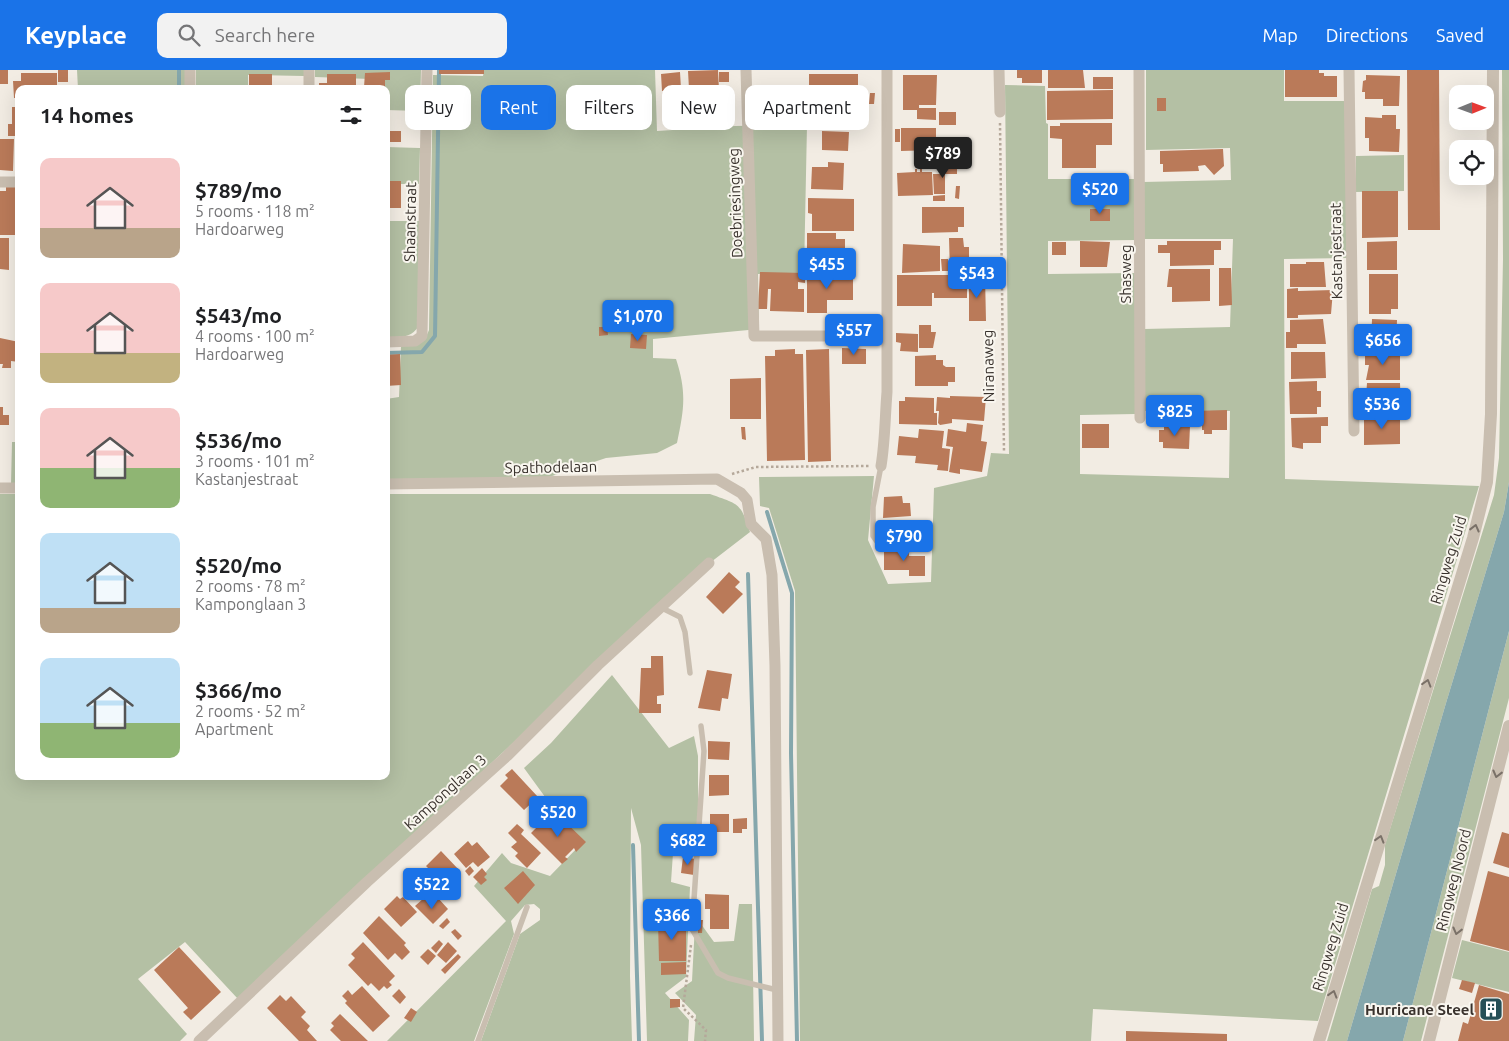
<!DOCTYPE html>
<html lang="en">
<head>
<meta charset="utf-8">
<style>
  body { margin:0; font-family:Ubuntu,sans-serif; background:#f2f2f2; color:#202124; height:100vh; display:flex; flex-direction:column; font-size:19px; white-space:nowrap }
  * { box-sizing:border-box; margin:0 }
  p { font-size:16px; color:#757577 }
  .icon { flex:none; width:28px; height:28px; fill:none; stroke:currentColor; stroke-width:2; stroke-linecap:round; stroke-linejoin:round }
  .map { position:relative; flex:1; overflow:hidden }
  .drawer { position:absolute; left:15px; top:15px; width:375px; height:695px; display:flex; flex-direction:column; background:#fff; border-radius:10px; box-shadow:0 5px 20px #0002 }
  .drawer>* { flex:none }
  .top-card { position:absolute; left:405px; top:15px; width:475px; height:45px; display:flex; gap:10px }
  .needle { width:32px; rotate:89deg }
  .fabs { position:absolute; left:1449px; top:15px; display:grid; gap:10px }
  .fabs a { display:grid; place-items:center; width:45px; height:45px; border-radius:10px; background:#fff; box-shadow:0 5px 20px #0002; font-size:25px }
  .price { position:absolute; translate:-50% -42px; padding:0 11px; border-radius:5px; background:#1a73e8; color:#fff; font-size:16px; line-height:32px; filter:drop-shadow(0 1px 2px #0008) }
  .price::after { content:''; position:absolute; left:50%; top:30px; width:15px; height:11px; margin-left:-8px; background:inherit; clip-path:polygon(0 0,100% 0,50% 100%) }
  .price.active { background:#222; color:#fff }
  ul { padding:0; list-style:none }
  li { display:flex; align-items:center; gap:15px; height:125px; padding:0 25px }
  li span { display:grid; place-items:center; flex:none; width:140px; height:100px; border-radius:10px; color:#555 }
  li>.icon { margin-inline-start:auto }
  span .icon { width:60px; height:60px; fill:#fffc; stroke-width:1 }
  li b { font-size:21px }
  h2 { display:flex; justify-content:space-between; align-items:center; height:60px; padding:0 25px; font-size:21px }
  .tag { padding:0 18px; border-radius:10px; background:#fff; box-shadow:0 5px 20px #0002; font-size:18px; line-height:45px }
  .tag.active { background:#1a73e8; color:#fff }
  header { display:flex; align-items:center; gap:30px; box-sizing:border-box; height:70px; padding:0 25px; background:#1a73e8; color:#fff }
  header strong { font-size:24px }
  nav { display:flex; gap:28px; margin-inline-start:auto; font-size:18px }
  .search { width:350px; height:45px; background:#f2f2f2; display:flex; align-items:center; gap:12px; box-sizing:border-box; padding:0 18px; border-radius:10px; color:#757577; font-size:19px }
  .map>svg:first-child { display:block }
</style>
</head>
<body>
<header>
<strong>Keyplace</strong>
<div class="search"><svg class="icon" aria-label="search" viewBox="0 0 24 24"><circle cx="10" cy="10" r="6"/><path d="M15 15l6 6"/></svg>Search here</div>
<nav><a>Map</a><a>Directions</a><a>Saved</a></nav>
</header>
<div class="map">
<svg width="1509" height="971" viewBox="0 0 1509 971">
  <rect width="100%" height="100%" fill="#f2ece3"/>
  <path fill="#b4c0a4" d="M77 0H185V19H78Z
    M196 0H304V6L248 5V19H196Z
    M315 0H421L420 41 386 40V19H370V9L315 7Z
    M484 0H655L657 61 735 56 807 55 804 203 758 204 759 259 653 269V288L676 289C687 323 684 339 677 373L657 383 606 388 537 411 386 412V329L399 327 401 276 426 267 429 260 433 5 483 6Z
    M1146 0H1284V31H1345L1347 188 1284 189 1285 409 1479 416 1318 951 1093 939 1091 971H800L795 521 769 438 760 436 759 407 874 406 868 470 888 514 931 512 934 418 987 406 991 383 1009 384 1005 15 1045 16 1046 53 1048 54V109H1136V170L1048 171V204L1136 203 1135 344 1080 345V404L1229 408 1230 341H1145L1144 259 1230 257 1233 169H1144L1143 112 1231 110 1230 78 1146 80Z
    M1502 0H1509V412L1504 442 1446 633 1347 971H1327L1372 819 1379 816 1385 795V775L1494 425 1499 388 1503 189Z
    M386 77 420 78 419 114H386Z
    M1404 85V121L1356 122V86Z
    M386 151H419V256C410 269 400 267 386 267Z
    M12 372H19V414H11Z
    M0 424H19V706H386V424H710C740 435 740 432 750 462L689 509 238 929 185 872 138 909 187 964 180 971H0Z
    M1509 561V628L1421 971H1403Z
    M612 605 669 678 694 666 698 686V783H673L671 812 690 817 686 907 665 923 689 950 688 971H647L641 775 631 738 630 906 632 971H481L520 864 540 850V839L534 834 525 835 511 851 514 864 474 971H387L506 851 474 816 502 783 511 793 550 806 580 775 524 698 551 673Z
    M739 834H752L754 971H694L696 945 675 923 692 911 695 854H701L714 872 734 871Z
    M1462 870 1509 882V922L1452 908Z"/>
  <path fill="#85a7ac" d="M1509 412V561L1403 971H1347L1446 633 1504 442Z"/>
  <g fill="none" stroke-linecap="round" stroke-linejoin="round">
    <path stroke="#85a7ac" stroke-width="4" d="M179 19V0
      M386 283 422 282 435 266 439 0
      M767 442 792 523 791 683 797 971
      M748 504 762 971
      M633 775 639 971"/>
  </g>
  <path fill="#ba7a59" d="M0 0H8V14H0Z
    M58 0H68V12H58Z
    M439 0H484V4H439Z
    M718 0 720 40 707 41V46L691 47V42H683V37H690L688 1Z
    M1017 0H1042V13H1022V8H1017Z
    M1048 0H1083L1085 18H1048Z
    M1285 0H1319V3H1324V6H1337V27H1285Z
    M1407 0H1439L1440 160H1408Z
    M390 2V10H385V19H366L364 17 365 3Z
    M680 2 681 19 662 21 661 4Z
    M719 2H729V12H719Z
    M21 3H57V19H19V28H14L13 11H21Z
    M249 4H272V15H274V19H249Z
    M327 4H356V19H319V13H327Z
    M809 4H858V21L809 20Z
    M903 5H937L936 35H919V38H936V50L917 49V40H903Z
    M1366 5 1400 6 1399 36H1383V29H1365V22H1362L1363 11 1366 10Z
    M1093 7H1113V19H1093Z
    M787 16H805V42L759 43V23H787Z
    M1113 20V49L1047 50V21Z
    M870 23H875L874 34H869Z
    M677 26 678 35 666 36 665 27Z
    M1157 28H1166V41H1157Z
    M12 37H19V66H8V54H12Z
    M939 42H956V55H939Z
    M1382 45H1396V59H1400L1399 82 1369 81V68H1365V47L1382 48Z
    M386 49H390V61H401V72H386Z
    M1060 53H1112V75H1096V98H1062V69L1050 68V56H1060Z
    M901 58H936V80L901 81Z
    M895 59H900V72H895Z
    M822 61 849 62 848 81 822 80Z
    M0 69H14L13 101 0 100Z
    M937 73H960V81H937Z
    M961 75H972V93H961Z
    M1223 79 1224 96 1214 105 1205 95 1198 96 1199 101 1163 102V94H1160V81Z
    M933 82H960V94H933Z
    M828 92 844 93 843 120 811 119 812 97H828Z
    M957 96V104H945V124H934L933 104H943L942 97Z
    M915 99H917V102H920V99H922V102H932L933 125 898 126 897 103 915 102Z
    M386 111H401V138H386Z
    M6 114H19V165H0V121H6Z
    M956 116H960L959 129 955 128Z
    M1362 121H1398V167L1362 168Z
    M945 125V131H933V126Z
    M808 128 854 129V161H812V144L808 143Z
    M922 137H964V157H958V162L922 163Z
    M1090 139H1110V151H1090Z
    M807 163H836V169H845V182H807Z
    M0 168H9V200L0 199Z
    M949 168H963L964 177H969V203H950Z
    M1080 171 1110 172 1107 197H1080Z
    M1167 171H1221V180H1214V195L1170 196V183H1158V175H1167Z
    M1397 171V200H1367V172Z
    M1052 172H1066V185H1052Z
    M903 174 940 176V201L902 203Z
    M807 183H839V188L845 187V198H807Z
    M941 189H948V201H942Z
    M1306 192H1324L1326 217H1290V194H1306Z
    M1219 198H1231L1232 235 1219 236Z
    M1169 199H1210V231L1172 232V217H1167Z
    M760 202 805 203V213L798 212V219H804V242L770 241 771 219H768L767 239H758Z
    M807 202H833V205H853V230H827V243H807Z
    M1369 204H1398V239H1391V244H1369Z
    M897 205H967V228H934V223H932V236H897Z
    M969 206H985L986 251H969Z
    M1298 218V221L1333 220 1331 244 1298 245V248H1287V219Z
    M1323 249 1326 274H1297V278H1286V262H1290V250Z
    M1372 249 1397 250 1396 276H1371Z
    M919 255H931V262H936L933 278H919Z
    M599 257H607L608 265 599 266Z
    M896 263 918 264V282L900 281 901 273 896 272Z
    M631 264 647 265 646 279 630 278Z
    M0 268 19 272V292L11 291V298H2L3 294H0Z
    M842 278 866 279V294H842Z
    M795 279V284H803L805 390 767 391 765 286H775V280Z
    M829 279 831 391 808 392 806 280Z
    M1291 282H1325L1326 308 1291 309Z
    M1365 282 1400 283V310H1366L1369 295H1365Z
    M400 284 401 315 386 316V285Z
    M936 285V290H943V295L946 297H955V312H948V316H915V286Z
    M761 308V349H730V309Z
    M1317 311V321H1321V337H1317V344H1290L1289 312Z
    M1367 313H1400L1401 341 1365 342Z
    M950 326 986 327 984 351 952 349V353L940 355 938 353 939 341H936L937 327 950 328Z
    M905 327 934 328V343H937V355L899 354V331H905Z
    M0 337H3V345H9V355H0Z
    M1227 340V360H1212V364H1204V360H1202V348H1194V341Z
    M1364 346H1400V374L1364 375Z
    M1328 347V356H1321V373H1303V379L1292 377 1291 348Z
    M967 353 983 355 981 371 987 372 982 402 960 399V404L949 402 953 377 946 376 948 359 966 362Z
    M1082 354H1109V378H1082Z
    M1164 355 1190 356 1189 379 1163 378V372H1159V360H1164Z
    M741 357H745L746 370 742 369Z
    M919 359 944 361 942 378 950 379 948 401 937 400 938 395 915 393 916 386 897 385 899 366 918 368Z
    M902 426 903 433H910L911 446 883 448 884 427Z
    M884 480H909V486H925V506H909V500H884Z
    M729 502 740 512 735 517 743 524 723 544 706 527Z
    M651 586H663L664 625 657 626V634H661V643H639L641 598H651Z
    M707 600 732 604 728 629 722 628 720 641 698 638Z
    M708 671 730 672 729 690 708 689Z
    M512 699 538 727 524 740 500 716 508 708 505 705Z
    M709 705H729V725L709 726Z
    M557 744 586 772 576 782 574 778 565 787 568 789 562 794 531 763 546 748 549 751Z
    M710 744H729V762H710Z
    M747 748V759H742V763H733V749Z
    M517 754 524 760 521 764 541 783 527 798 515 786 518 783 511 777 517 772 508 763Z
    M1502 762 1509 764V798L1493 793Z
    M468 771 472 776 477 772 490 787 478 797 473 792 466 798 454 784Z
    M441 781 460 801 445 815 426 796Z
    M683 787 696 789 694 805 681 803Z
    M470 796 474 801 469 806 465 801Z
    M482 798 487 804 484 807 487 810 481 815 473 807Z
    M523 801 535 815 518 834 504 818Z
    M1488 801 1509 807V881L1470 871Z
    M452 810 460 818 454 825 446 817Z
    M705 824 729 825V859H710V839H705Z
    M397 826 400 829 403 827 417 842 401 857 384 839Z
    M424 828 430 835 438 828 448 839 433 854 415 836Z
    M379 846 406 873 404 875 410 882 402 890 395 883 388 890 363 863Z
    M447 848 450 852 443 859 439 856Z
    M686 850V891H659L658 851Z
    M698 850H703L702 863H698Z
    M455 859 462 866 458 870 451 862Z
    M439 870 443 874 436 883 431 878Z
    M363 872 395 906 389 912 392 915 387 919 384 916 379 921 371 913 368 916 348 895 355 888 351 884Z
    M448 872 457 881 446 893 437 885Z
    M179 877 221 922 191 950 183 942 188 938 154 900Z
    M428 879 436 886 428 895 420 887Z
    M458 884 461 887 445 904 441 900Z
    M686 892V904L661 905V893Z
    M1462 910 1475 913 1472 923 1459 919Z
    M1479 915 1509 924V971H1458L1463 952 1468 954Z
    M362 916 390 946 373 962 345 933 347 931 342 926 348 920 352 925Z
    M399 919 406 927 400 934 392 926Z
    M280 925 286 931 291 926 306 942 301 947 310 956 307 960 317 971H299L267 938Z
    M670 929H680V937L670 938Z
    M411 938 417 942 411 952 404 948Z
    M340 944 368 971H341L330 960 334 956 331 953Z
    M1126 961 1227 964V971H1126Z"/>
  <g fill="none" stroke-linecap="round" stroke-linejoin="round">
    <path stroke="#b5a89a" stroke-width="2.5" stroke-dasharray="2.5 2.5" stroke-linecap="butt" d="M1000 53 1004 382
      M732 404 756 397 870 396
      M691 875 683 938 706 960 705 971"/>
    <path stroke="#c9beb0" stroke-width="5.5" d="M881 396 873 437V466L880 476 912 479
      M662 538 680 547 685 562 690 603
      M701 656 704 681 692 859 718 903 728 908 777 920
      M478 971 527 837"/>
    <path stroke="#c9beb0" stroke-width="11" d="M746 0 754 266H886
      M999 0 1000 42
      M1139 0 1140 348
      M1349 0 1354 361
      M190 19V0
      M309 19V0
      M0 112H19
      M386 272 415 271 422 266 427 0
      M881 396C885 372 885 347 887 322V0
      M386 414 717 409 741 423 747 430 751 454 766 469 772 505 775 596 778 971
      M0 418H19
      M199 971 367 812 507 686 598 595 709 493"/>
    <path stroke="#c9beb0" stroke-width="12" d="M1319 971 1473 468 1487 412 1491 344 1493 0
      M1429 971 1509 656"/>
  </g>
  <defs><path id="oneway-chevron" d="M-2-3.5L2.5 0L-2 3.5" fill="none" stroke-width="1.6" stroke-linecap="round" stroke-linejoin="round" transform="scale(1.25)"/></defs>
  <g stroke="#7a7168">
    <use href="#oneway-chevron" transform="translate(1475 458) rotate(-76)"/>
    <use href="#oneway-chevron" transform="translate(1427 613) rotate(-73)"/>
    <use href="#oneway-chevron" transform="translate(1497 704) rotate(104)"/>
    <use href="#oneway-chevron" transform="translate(1380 769) rotate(-73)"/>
    <use href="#oneway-chevron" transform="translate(1457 861) rotate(104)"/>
    <use href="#oneway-chevron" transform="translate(1333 924) rotate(-73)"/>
  </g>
  <defs>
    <g id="building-square" transform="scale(1.25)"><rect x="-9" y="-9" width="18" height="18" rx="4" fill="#264f57" stroke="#f9f6ef"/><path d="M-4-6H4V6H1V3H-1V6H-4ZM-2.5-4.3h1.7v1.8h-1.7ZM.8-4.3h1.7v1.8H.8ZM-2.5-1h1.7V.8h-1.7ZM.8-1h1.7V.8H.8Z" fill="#fff"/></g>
  </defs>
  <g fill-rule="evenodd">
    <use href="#building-square" x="1491" y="939"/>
  </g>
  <g text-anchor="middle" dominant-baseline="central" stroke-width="4" stroke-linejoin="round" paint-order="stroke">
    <g font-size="15" fill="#39322d" stroke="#f9f6ef">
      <text transform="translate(735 133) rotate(-92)">Doebriesingweg</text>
      <text transform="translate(410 152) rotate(-89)">Shaanstraat</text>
      <text transform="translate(1336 181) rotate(-91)">Kastanjestraat</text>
      <text transform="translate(1125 204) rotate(-90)">Shasweg</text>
      <text transform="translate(988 296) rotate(-91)">Niranaweg</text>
      <text transform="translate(551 397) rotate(-1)">Spathodelaan</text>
      <text transform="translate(1448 490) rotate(-73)">Ringweg Zuid</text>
      <text transform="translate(445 722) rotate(-42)">Kamponglaan 3</text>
      <text transform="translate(1453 810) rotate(-76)">Ringweg Noord</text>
      <text transform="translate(1330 877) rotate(-73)">Ringweg Zuid</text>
    </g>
    <g font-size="15" font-weight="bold" fill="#39322d" stroke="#f9f6ef" text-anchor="end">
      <text x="1474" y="939">Hurricane Steel</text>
    </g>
  </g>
</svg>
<div class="fabs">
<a><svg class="needle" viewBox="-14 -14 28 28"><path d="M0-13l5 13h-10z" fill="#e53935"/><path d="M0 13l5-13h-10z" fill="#757577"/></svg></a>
<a><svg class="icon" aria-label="locate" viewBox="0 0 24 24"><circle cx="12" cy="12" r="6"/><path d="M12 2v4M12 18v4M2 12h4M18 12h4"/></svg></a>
</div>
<b class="price active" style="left:943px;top:109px">$789</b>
<b class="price" style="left:1100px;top:145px">$520</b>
<b class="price" style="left:827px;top:220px">$455</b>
<b class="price" style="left:977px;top:229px">$543</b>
<b class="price" style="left:638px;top:272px">$1,070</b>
<b class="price" style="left:854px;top:286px">$557</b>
<b class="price" style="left:1383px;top:296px">$656</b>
<b class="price" style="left:1382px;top:360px">$536</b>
<b class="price" style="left:1175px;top:367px">$825</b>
<b class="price" style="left:904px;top:492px">$790</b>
<b class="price" style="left:558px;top:768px">$520</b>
<b class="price" style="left:688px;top:796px">$682</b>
<b class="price" style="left:432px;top:840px">$522</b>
<b class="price" style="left:672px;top:871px">$366</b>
<div class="top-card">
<a class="tag">Buy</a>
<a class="tag active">Rent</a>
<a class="tag">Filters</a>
<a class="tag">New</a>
<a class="tag">Apartment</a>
</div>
<section class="drawer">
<h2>14 homes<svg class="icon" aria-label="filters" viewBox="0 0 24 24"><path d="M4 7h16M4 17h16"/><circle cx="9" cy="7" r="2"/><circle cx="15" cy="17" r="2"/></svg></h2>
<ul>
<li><span style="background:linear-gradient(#f6c9c9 70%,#b9a48a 0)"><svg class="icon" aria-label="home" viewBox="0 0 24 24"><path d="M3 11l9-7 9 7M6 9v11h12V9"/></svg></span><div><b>$789/mo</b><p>5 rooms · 118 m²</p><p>Hardoarweg</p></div></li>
<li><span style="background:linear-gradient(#f6c9c9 70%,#c2b280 0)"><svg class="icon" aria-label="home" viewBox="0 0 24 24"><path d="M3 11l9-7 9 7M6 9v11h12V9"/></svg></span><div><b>$543/mo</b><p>4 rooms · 100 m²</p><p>Hardoarweg</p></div></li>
<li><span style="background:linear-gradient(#f6c9c9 60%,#8fb573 0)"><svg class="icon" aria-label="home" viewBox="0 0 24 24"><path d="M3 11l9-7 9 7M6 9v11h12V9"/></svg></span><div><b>$536/mo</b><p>3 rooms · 101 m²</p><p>Kastanjestraat</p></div></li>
<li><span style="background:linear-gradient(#bfe0f5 75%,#b9a48a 0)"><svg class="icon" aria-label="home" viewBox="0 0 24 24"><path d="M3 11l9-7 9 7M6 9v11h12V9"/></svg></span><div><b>$520/mo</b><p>2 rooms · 78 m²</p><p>Kamponglaan 3</p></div></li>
<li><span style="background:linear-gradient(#bfe0f5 65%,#8fb573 0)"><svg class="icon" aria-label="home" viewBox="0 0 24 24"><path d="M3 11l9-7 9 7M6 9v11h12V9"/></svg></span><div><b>$366/mo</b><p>2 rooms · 52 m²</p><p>Apartment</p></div></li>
</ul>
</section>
</div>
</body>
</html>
